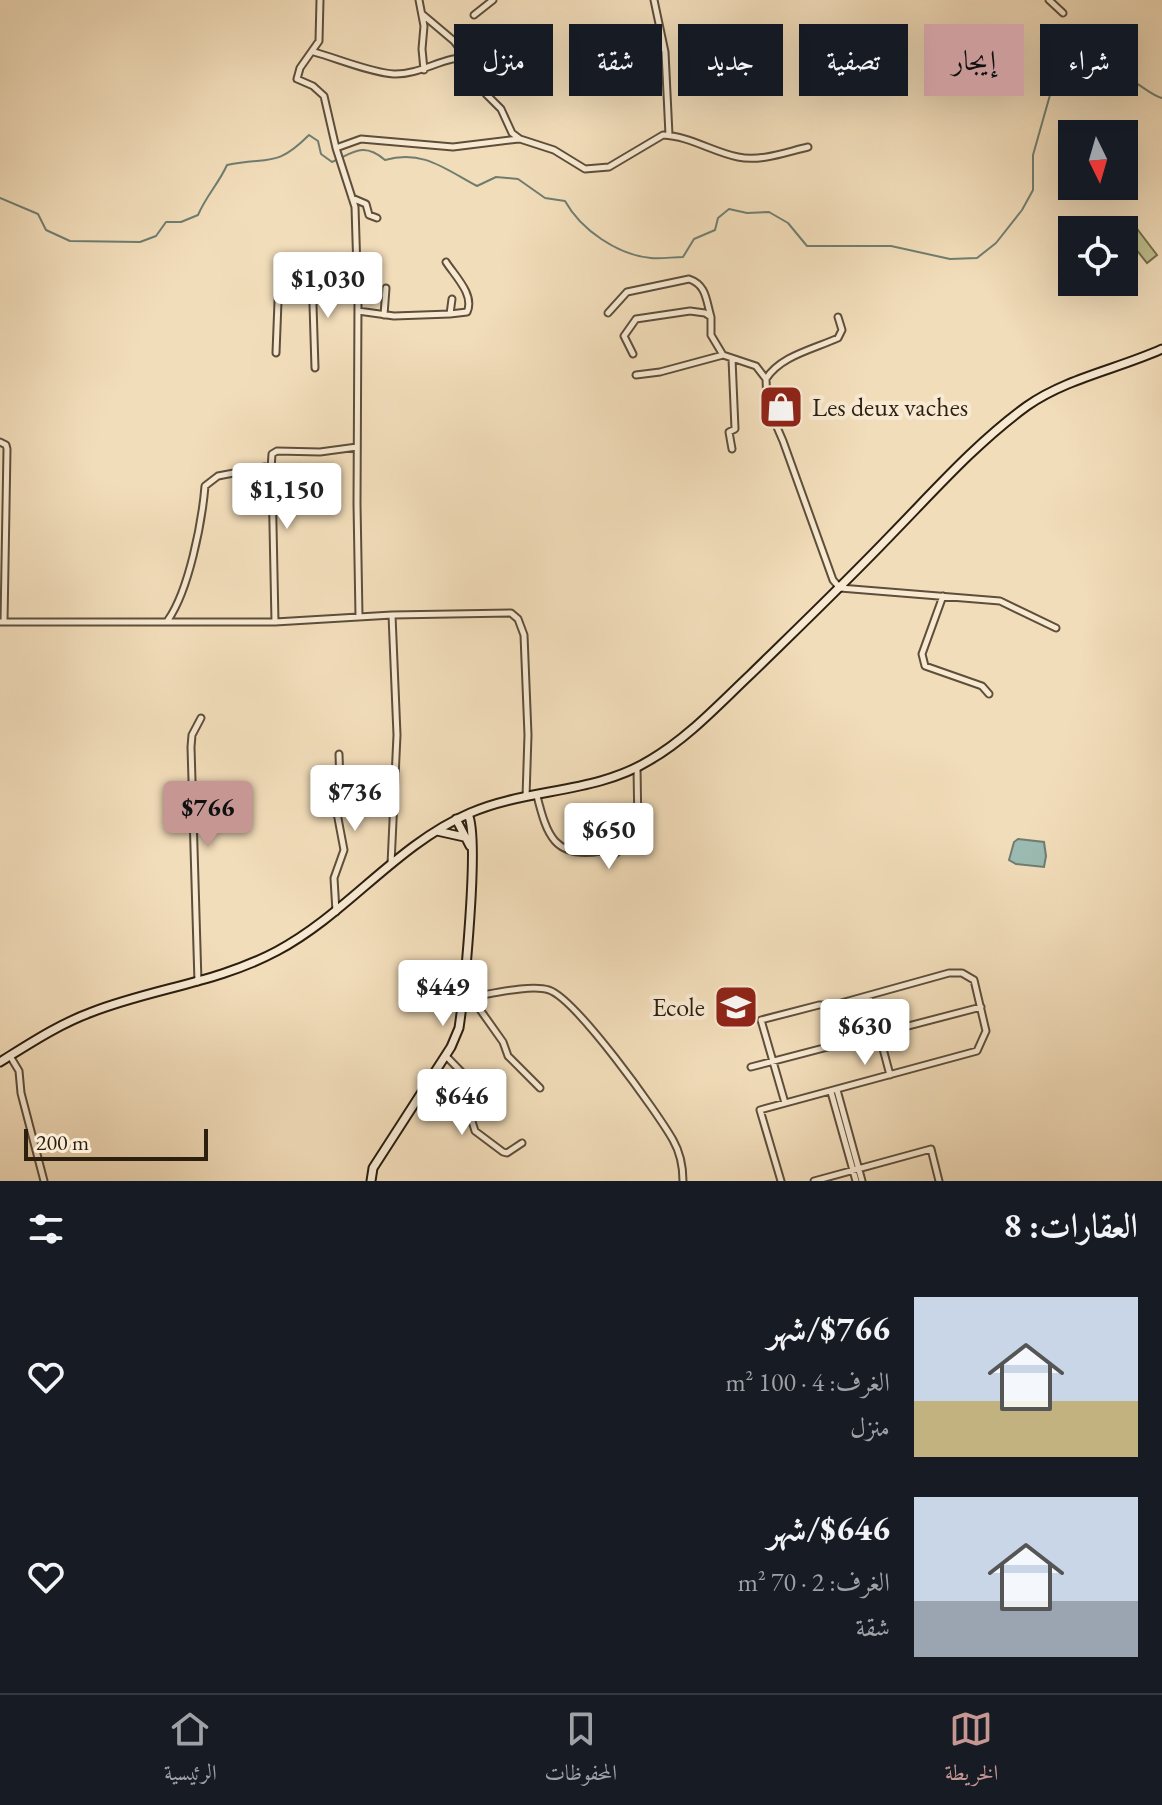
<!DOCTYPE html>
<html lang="ar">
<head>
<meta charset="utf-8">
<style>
  body { margin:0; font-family:"EB Garamond",Amiri,serif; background:#20242c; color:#f1f3f6; direction:rtl; height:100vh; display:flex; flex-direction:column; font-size:30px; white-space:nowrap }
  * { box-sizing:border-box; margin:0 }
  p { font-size:26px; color:#9ea1a6 }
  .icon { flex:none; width:44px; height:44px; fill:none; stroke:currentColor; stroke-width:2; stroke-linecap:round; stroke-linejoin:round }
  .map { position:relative; height:1181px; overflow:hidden; direction:ltr }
  .details { display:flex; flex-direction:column; background:#171b24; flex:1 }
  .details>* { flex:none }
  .banner { position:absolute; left:24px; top:24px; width:1114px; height:72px; direction:rtl; display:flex; gap:16px }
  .needle { width:52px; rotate:175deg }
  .tools { position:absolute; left:1058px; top:120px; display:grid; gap:16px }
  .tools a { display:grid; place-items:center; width:80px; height:80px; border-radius:0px; background:#171b24; box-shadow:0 8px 32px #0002; font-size:40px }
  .scale { position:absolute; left:24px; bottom:20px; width:184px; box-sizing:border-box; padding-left:8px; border:4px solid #2c1f10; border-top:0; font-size:22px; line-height:28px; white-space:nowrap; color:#2c1f10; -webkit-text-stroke:6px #f7e9d2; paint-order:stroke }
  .price { position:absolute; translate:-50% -68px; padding:0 18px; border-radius:8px; background:#fff; color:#222; font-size:26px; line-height:52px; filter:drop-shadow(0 2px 4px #0008) }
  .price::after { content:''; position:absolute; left:50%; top:48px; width:24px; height:18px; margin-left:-12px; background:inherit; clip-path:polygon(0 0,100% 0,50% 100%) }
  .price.selected { background:#c59692; color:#111 }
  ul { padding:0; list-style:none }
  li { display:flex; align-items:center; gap:24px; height:200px; padding:0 24px }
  li span { display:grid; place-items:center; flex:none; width:224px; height:160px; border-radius:0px; color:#555 }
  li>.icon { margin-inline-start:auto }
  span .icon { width:96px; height:96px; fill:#fffc; stroke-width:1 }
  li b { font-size:34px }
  h2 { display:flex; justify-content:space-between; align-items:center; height:96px; padding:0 24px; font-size:34px }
  .pill { padding:0 28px; border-radius:0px; background:#171b24; box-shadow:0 8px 32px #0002; font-size:28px; line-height:72px }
  .pill.selected { background:#c59692; color:#111 }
  .menu { display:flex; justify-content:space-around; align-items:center; height:112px; border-top:2px solid #363941; background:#171b24; font-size:22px; color:#9ea1a6 }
  .menu a { display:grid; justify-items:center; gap:4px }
  .menu .selected { color:#c59692 }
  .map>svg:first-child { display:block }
</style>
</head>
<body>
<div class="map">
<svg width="1162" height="1181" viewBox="0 0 1162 1181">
  <rect width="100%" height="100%" fill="#f2ddba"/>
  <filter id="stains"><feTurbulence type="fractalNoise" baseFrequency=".0025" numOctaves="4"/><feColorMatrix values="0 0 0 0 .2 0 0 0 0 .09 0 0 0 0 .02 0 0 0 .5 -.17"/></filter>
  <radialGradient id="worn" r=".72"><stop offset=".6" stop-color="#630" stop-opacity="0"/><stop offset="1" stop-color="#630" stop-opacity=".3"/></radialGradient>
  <path fill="#c0bf8c" stroke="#766f4e" stroke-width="2" d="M1138 230 1157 255 1147 263 1127 238Z"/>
  <path fill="#9bbbb2" stroke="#6f7d71" stroke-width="2" d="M1018 839 1044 842 1046 856 1044 867 1016 864 1009 860 1014 842Z"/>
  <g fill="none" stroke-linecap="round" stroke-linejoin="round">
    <path stroke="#6f7d71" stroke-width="2" d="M0 198 38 214 46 230 70 241 140 242 156 236 166 222H181L198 215C206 196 219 183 227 165 269 156 275 169 309 135L318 141 321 154 332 162C354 152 364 142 385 160 422 149 445 169 477 186L496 177 518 179 545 198 565 201C581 230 618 255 651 258 661 259 673 257 683 257L694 239 715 230 718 218 729 209 747 213 769 212 788 223 807 246H891L950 259 977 258 996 243 1022 210 1033 190V155L1050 95 1056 83C1080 80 1111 71 1134 82 1144 87 1151 95 1162 98"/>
    <g stroke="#5e4e3a" stroke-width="9">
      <path id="street" d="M320 0 319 41 300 68 297 79 313 86 324 96 336 148 355 207 358 302 357 504 359 616
        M419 0 424 26 422 49 424 70
        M654 0 665 52 669 135
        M1049 0 1063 13
        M422 14 454 41 466 57
        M474 15 493 0
        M314 52C336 58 372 73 394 74 422 75 446 54 473 58L480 70 486 94 501 109 512 133 520 139 554 150 585 169 609 167 663 135C689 136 713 152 738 157 760 162 786 152 808 147
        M336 148 361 139 453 147 519 139
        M352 198 366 204 369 215 377 218
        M446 262C455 276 475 295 467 312L450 314
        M312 273 315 368
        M358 311 394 316 450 314 452 299
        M608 313 627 292 689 279C707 285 706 301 711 317
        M384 315 386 288
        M838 317 842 330 838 338C814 349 780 356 766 379L767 404 783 441 833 580 840 588 1000 601 1056 628
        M276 353 279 276 373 267
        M633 354 624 336 636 319 690 311 705 313 711 317V335L723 355 756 366 766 379
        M732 359 735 429 729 432 732 449
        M636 375 660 372 723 355
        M0 442 6 445 7 449 4 622
        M271 469 272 454 277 451 320 452 357 447
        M943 596 922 654 925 666 982 686 989 694
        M168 620C189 590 202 522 205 486L218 476 265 467 271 469 272 477 275 622
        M0 622H275L392 615 511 613 518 619 524 635 528 735 526 797
        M537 796C547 835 554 859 601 851L610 857 628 845 638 831 637 767
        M391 864 397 735 392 615
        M336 912 334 878 344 850 337 813 340 784 339 754
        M198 982 191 747 192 735 201 718
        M464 987 503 1042 508 1056 540 1088
        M869 996 890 1075
        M471 997C491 994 531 984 549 990 576 999 657 1112 673 1140 681 1154 683 1166 683 1181
        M10 1056 19 1071 21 1093 44 1181
        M446 1056 475 1086 477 1093 470 1115 475 1131 503 1152 507 1153 522 1143
        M751 1067 981 1007
        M837 1090 862 1181
        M831 1092 856 1181
        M781 1181 760 1110 977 1051 986 1031 974 980 962 973H949L834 1005H819L761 1020 785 1103
        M814 1181 931 1149 939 1181"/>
    </g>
    <g stroke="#2c1f10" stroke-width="11">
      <path id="secondary" d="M456 819 470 846
        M437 831 464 837
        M0 1062C29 1044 59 1024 92 1012 154 988 217 983 277 951 348 913 396 845 470 813 527 788 595 794 650 760 688 738 719 704 751 674 798 628 845 583 890 536 934 491 976 443 1027 406 1067 378 1118 369 1162 349
        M371 1181 373 1168 451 1047 459 1028C464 994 480 838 468 814"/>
    </g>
    <use href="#street" stroke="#f7e9d2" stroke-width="5"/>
    <use href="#secondary" stroke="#f7e9d2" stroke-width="7"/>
  </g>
  <defs>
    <g id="shop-square" transform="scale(2.3)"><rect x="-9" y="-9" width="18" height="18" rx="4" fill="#8f2418" stroke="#f7e9d2"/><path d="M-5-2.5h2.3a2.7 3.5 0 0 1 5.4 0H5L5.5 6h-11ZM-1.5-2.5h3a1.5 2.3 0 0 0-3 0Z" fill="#fff"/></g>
    <g id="school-square" transform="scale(2.3)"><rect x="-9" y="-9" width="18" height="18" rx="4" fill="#8f2418" stroke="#f7e9d2"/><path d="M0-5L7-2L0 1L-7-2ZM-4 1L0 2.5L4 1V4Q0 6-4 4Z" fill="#fff"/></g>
  </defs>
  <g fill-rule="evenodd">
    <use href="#shop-square" x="781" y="407"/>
    <use href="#school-square" x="736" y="1007"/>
  </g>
  <g text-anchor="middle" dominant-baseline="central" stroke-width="8" stroke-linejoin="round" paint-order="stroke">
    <g font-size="26" fill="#2c1f10" stroke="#f7e9d2" text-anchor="start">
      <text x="812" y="407">Les deux vaches</text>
      <text x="705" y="1007" text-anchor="end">Ecole</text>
    </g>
  </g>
  <rect width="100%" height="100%" filter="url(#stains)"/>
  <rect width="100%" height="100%" fill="url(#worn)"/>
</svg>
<div class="tools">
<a><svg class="needle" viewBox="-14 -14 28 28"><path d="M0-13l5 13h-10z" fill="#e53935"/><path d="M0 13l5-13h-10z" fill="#9ea1a6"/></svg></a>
<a><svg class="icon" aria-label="locate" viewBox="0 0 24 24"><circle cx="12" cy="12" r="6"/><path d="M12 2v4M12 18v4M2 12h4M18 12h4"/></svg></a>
</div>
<div class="scale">200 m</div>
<b class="price" style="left:328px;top:320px">$1,030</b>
<b class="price" style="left:287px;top:531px">$1,150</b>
<b class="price" style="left:355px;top:833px">$736</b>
<b class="price selected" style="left:208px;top:849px">$766</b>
<b class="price" style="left:609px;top:871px">$650</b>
<b class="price" style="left:443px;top:1028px">$449</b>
<b class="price" style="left:865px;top:1067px">$630</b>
<b class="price" style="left:462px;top:1137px">$646</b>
<div class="banner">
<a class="pill">شراء</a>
<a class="pill selected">إيجار</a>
<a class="pill">تصفية</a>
<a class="pill">جديد</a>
<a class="pill">شقة</a>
<a class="pill">منزل</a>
</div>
</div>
<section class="details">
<h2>العقارات: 8<svg class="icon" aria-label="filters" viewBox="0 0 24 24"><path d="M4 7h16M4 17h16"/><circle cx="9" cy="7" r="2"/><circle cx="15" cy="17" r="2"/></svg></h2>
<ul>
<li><span style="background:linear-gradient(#c9d6e8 65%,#c2b280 0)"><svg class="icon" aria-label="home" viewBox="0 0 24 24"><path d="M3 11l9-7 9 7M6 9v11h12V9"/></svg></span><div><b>$766/شهر</b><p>الغرف: 4 · 100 m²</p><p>منزل</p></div><svg class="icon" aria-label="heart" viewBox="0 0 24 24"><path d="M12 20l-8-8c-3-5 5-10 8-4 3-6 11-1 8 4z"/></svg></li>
<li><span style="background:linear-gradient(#c9d6e8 65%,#9aa5b1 0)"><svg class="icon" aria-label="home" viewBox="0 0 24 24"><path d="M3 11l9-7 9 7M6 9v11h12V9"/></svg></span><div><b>$646/شهر</b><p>الغرف: 2 · 70 m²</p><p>شقة</p></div><svg class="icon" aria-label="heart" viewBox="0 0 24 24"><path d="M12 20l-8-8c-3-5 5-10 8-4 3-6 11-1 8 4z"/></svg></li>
</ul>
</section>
<nav class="menu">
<a class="selected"><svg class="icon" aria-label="map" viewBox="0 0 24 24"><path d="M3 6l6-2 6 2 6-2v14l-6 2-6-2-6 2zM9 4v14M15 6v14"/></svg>الخريطة</a>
<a><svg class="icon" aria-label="saved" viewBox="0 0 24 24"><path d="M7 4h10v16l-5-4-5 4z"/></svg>المحفوظات</a>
<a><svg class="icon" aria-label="home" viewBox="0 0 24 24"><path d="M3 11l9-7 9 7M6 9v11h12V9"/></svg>الرئيسية</a>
</nav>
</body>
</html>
